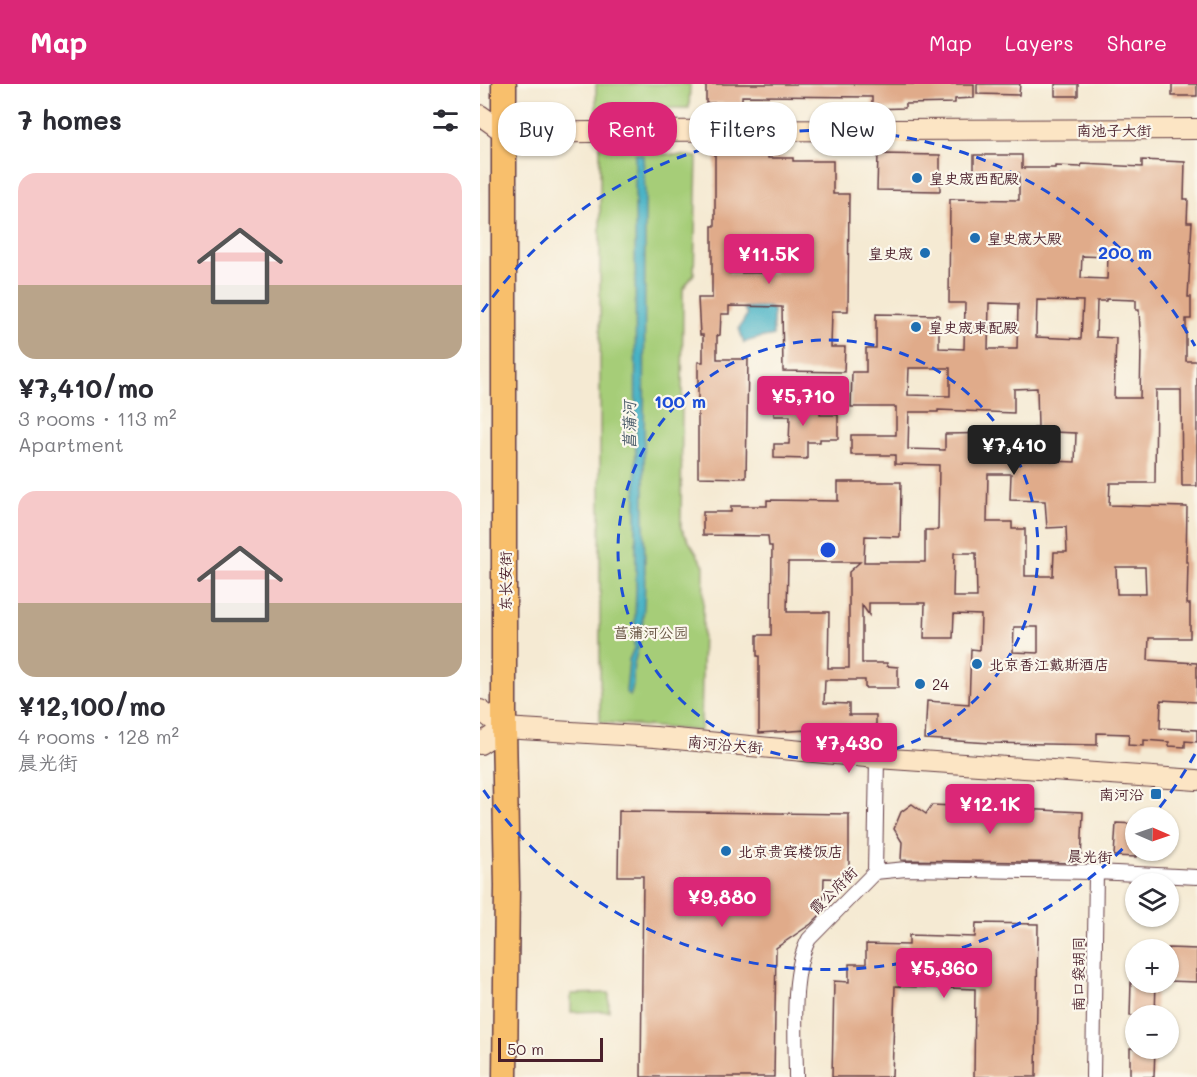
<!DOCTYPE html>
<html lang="en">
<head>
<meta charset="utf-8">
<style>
  body { margin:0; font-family:Mali,"LXGW WenKai TC",sans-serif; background:#f7f7f7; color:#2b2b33; height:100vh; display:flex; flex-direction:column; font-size:22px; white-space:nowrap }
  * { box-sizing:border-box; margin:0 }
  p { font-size:20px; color:#7c7c81 }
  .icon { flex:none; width:33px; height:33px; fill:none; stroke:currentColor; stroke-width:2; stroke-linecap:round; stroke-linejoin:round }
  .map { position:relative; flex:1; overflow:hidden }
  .sheet { display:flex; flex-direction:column; background:#fff; width:480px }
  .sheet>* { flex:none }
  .top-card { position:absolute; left:18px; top:18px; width:570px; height:54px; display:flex; gap:12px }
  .needle { width:39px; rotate:92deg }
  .buttons { position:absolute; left:645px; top:723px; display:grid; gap:12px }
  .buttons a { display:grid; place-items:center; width:54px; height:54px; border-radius:50%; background:#fff; box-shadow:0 2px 4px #0004; font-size:30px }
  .scale { position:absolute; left:18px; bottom:15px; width:105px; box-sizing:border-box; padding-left:6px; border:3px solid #4a1f2b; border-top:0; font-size:16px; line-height:21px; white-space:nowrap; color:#4a1f2b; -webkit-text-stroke:4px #fbf7ec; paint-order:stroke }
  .price { position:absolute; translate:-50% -51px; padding:0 14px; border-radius:6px; background:#db2777; color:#fff; font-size:20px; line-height:39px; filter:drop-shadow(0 2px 3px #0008) }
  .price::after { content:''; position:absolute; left:50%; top:36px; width:18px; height:14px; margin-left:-9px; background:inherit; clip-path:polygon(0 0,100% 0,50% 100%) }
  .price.active { background:#222; color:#fff }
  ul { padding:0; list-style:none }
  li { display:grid; align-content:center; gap:12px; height:318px; padding:0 18px }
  li span { display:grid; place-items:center; height:186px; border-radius:18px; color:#555 }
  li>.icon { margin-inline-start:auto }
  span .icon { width:108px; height:108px; fill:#fffc; stroke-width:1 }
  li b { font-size:26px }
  h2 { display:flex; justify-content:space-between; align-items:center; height:72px; padding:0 18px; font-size:26px }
  .chip { padding:0 21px; border-radius:24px; background:#fff; box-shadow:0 2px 4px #0004; font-size:21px; line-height:54px }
  .chip.active { background:#db2777; color:#fff }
  header { display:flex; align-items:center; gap:36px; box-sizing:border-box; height:84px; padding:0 30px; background:#db2777; color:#fff }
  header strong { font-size:28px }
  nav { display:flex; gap:33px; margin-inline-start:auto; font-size:21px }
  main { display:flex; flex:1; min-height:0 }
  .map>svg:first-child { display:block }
</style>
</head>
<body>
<header>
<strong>Map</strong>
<nav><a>Map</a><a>Layers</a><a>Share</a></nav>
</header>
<main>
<section class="sheet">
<h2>7 homes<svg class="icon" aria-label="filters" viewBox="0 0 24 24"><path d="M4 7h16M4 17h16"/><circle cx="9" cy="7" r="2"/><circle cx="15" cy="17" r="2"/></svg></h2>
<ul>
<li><span style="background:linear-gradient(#f6c9c9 60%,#b9a48a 0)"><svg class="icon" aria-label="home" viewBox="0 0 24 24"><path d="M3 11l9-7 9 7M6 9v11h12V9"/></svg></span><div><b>¥7,410/mo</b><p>3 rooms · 113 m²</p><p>Apartment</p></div></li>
<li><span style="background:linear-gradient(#f6c9c9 60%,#b9a48a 0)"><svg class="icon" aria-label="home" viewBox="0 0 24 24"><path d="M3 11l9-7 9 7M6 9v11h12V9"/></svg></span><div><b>¥12,100/mo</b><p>4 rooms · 128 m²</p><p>晨光街</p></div></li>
</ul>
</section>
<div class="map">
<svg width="717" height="993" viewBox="0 0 717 993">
  <rect width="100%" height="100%" fill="#fbf7ec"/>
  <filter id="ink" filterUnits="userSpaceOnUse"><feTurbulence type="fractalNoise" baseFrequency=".0167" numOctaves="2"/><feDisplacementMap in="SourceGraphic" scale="12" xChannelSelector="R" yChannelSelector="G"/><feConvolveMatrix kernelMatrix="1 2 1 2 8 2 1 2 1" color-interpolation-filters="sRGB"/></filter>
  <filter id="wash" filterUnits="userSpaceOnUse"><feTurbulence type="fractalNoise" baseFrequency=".008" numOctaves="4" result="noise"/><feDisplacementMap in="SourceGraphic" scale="24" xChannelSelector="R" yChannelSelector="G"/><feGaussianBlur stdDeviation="1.35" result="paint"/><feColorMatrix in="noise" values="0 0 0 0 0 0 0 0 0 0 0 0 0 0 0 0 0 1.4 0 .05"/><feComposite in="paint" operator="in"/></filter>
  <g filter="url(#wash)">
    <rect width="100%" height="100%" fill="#f5ead3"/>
    <path fill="#a6cd78" stroke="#787652" stroke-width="1.5" d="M116 0H210L209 24H148L138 33 116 32Z
      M120 58H174V69L217 73 214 190 203 205 201 444 224 482 221 647 120 638Z
      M129 909V927L91 928V910Z"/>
    <path fill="#47b2c5" stroke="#486878" stroke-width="1.5" d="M155 70H161L163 72 165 107C165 212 165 317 164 422 164 468 169 534 155 576 151 588 156 601 150 612L146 608 149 576 154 564 156 504Z
      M286 222 293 226V252C286 252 270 256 264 259L259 244 267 231 264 224Z"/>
    <g id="blocks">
      <path fill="#e0ab8a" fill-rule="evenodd" d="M226 0H494V14L475 15V19L425 20V24L392 25V13L262 12V19H226Z
        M497 0H540L539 11 497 10Z
        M575 0H598V12H575Z
        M692 0H717V12H692Z
        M235 70H288V74H313V77H353V110H369L368 227H352L351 263H365L364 288 303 287 302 223 249 222V230H241L240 251 237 252V275H268L266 394 218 393V278H223V251H220L218 214H232V142H235ZM249 158H295V189H249Z
        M398 70 460 71V107L397 106Z
        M494 71H542V84H575V82L601 83 602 80 662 83V76L705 78 704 115H708L707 138H712L708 213H711V235H706V277H717V402H702L701 306H676L675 399H630L629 421 707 423 706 478H708L707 520H710V554H669L668 576 717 579V618L681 616 680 644 717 646V658L705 657V663L689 662V658L664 656V662L648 661 649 650 617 649V661L511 659 445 655 447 617 489 620 491 565 500 566 501 531 474 530 473 554H444L445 519H389V531L382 521V579H407V582L418 583V604H385V596H345L344 619 369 620V631H396V648L327 645V646L279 649V572H277V551H291L292 462H289L288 452 223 451V428H251V422H287V416L358 417V398H421L420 453 385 452 384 478H445V446H458L459 381 415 380V371H371V351H416V323H371L372 288H386V264H396V230L459 231V264L484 265 485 219H469L470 115 539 116V89H494ZM602 172 628 173 627 195 601 194ZM626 215 656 216V226H659L661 264 660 314H634L636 254 616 253 617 217H626ZM557 216 603 217 601 255 556 253ZM509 219 538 220 537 265H508ZM429 284H470V312L428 311ZM557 304 558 344H554V374H523V349L465 350V366L428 365 429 328H458V326L534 329V305ZM573 348 596 349 595 378 572 377ZM508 390H531L530 416 565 417 567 444 586 443 587 468H574L573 492H545V445H532V438H507ZM474 469H496L497 513H473ZM308 478H380L369 488V584H348L349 528H307ZM636 483H665L666 510H637ZM534 543H558V569L533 568Z
        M294 314H332L331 324H340V331H358V355H340V358H327V375L294 374V360H309L310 332H294Z
        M432 720 446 730 452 721 603 728 601 779 421 776 422 758 414 745 421 728Z
        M139 727 369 730V795L344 794 343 828 331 840 296 864 294 993H161L163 792H138Z
        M636 739 656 740V773L634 772Z
        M496 839 558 840 556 993H494L495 905 415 902 412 993H352L354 897 369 898V880H386V860L429 861V851L495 853Z
        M688 864 717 865V898L688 897Z
        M651 898H676L675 932H650Z
        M650 964H675L674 993H650Z"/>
    </g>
  </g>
  <g filter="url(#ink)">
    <use href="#blocks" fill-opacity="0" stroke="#643d44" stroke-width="1.5"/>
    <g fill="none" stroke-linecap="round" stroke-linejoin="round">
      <g stroke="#643d44" stroke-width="16">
        <path id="street" d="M395 788 426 785 616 788 717 793
          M316 993C316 954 310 889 329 855L395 788 397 674
          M613 993 616 788"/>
      </g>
      <g stroke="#643d44" stroke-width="22">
        <path id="secondary" d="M0 31 25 49 112 48
          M120 47 717 45
          M0 626 24 644
          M24 644 175 653 397 674 717 696
          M0 660 24 644"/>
      </g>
      <g stroke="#643d44" stroke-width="27">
        <path id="highway" d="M24 0V644L27 802 25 993"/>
      </g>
      <use href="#street" stroke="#fff" stroke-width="14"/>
      <use href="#secondary" stroke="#fce5c4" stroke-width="20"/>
      <use href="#highway" stroke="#f8bf6c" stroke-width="24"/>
    </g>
  </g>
  <g fill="none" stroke="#1d4ed8" stroke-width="3" stroke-dasharray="10 8">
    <circle cx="348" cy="466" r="210"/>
    <path d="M715 670A420 420 0 0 1 672 733M655 752A420 420 0 0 1 2 704M2 228A420 420 0 0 1 715 262"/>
  </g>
  <g fill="#1f6fb2" stroke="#fbf7ec" stroke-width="2">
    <circle cx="437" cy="94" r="6"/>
    <circle cx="495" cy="154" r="6"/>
    <circle cx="445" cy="169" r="6"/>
    <circle cx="436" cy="243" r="6"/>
    <circle cx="497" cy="580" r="6"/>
    <circle cx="440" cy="600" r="6"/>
    <rect x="670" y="704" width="12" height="12" rx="3"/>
    <circle cx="246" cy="767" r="6"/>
  </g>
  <g text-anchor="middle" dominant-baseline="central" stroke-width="4.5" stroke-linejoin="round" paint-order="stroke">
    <g font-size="15" fill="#4a1f2b" stroke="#fbf7ec">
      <text x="634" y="46">南池子大街</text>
      <text transform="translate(25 497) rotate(-90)">东长安街</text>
      <text transform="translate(245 660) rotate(5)">南河沿大街</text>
      <text transform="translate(610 772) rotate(2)">晨光街</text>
      <text transform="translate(353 806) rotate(-45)">霞公府街</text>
      <text transform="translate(598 890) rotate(-90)">南口袋胡同</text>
    </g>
    <g font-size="15" fill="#4a1f2b" stroke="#fbf7ec" text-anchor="start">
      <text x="449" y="94">皇史宬西配殿</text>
      <text x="507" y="154">皇史宬大殿</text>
      <text x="433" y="169" text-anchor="end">皇史宬</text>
      <text x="448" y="243">皇史宬東配殿</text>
      <text x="509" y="580">北京香江戴斯酒店</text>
      <text x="452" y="600">24</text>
      <text x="664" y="710" text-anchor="end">南河沿</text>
      <text x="258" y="767">北京贵宾楼饭店</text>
    </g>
    <g font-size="15" fill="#665342" stroke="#fbf7ec">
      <text x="171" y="548">菖蒲河公园</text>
    </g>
    <g font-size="16" font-style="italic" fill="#495a69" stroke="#fbf7ec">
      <text transform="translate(148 341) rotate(-90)">菖蒲河</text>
    </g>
  </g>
  <circle cx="348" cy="466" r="9" fill="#1d4ed8" stroke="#fbf7ec" stroke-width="3"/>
  <g font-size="18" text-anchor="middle" font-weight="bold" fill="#1d4ed8" stroke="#fbf7ec" stroke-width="4.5" stroke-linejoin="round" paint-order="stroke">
    <text x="645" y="175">200 m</text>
    <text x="200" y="324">100 m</text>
  </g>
</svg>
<div class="buttons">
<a><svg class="needle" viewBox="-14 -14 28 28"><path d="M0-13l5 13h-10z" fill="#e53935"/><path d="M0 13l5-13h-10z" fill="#7c7c81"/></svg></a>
<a><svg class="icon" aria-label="layers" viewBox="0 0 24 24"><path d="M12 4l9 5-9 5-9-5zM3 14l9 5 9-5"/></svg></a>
<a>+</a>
<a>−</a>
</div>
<div class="scale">50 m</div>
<b class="price" style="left:289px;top:201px">¥11.5K</b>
<b class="price" style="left:323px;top:343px">¥5,710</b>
<b class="price active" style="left:534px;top:392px">¥7,410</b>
<b class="price" style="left:369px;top:690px">¥7,430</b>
<b class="price" style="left:510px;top:751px">¥12.1K</b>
<b class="price" style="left:242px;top:844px">¥9,880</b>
<b class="price" style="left:464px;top:915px">¥5,360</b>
<div class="top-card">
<a class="chip">Buy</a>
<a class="chip active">Rent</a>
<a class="chip">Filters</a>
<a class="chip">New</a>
</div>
</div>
</main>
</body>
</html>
